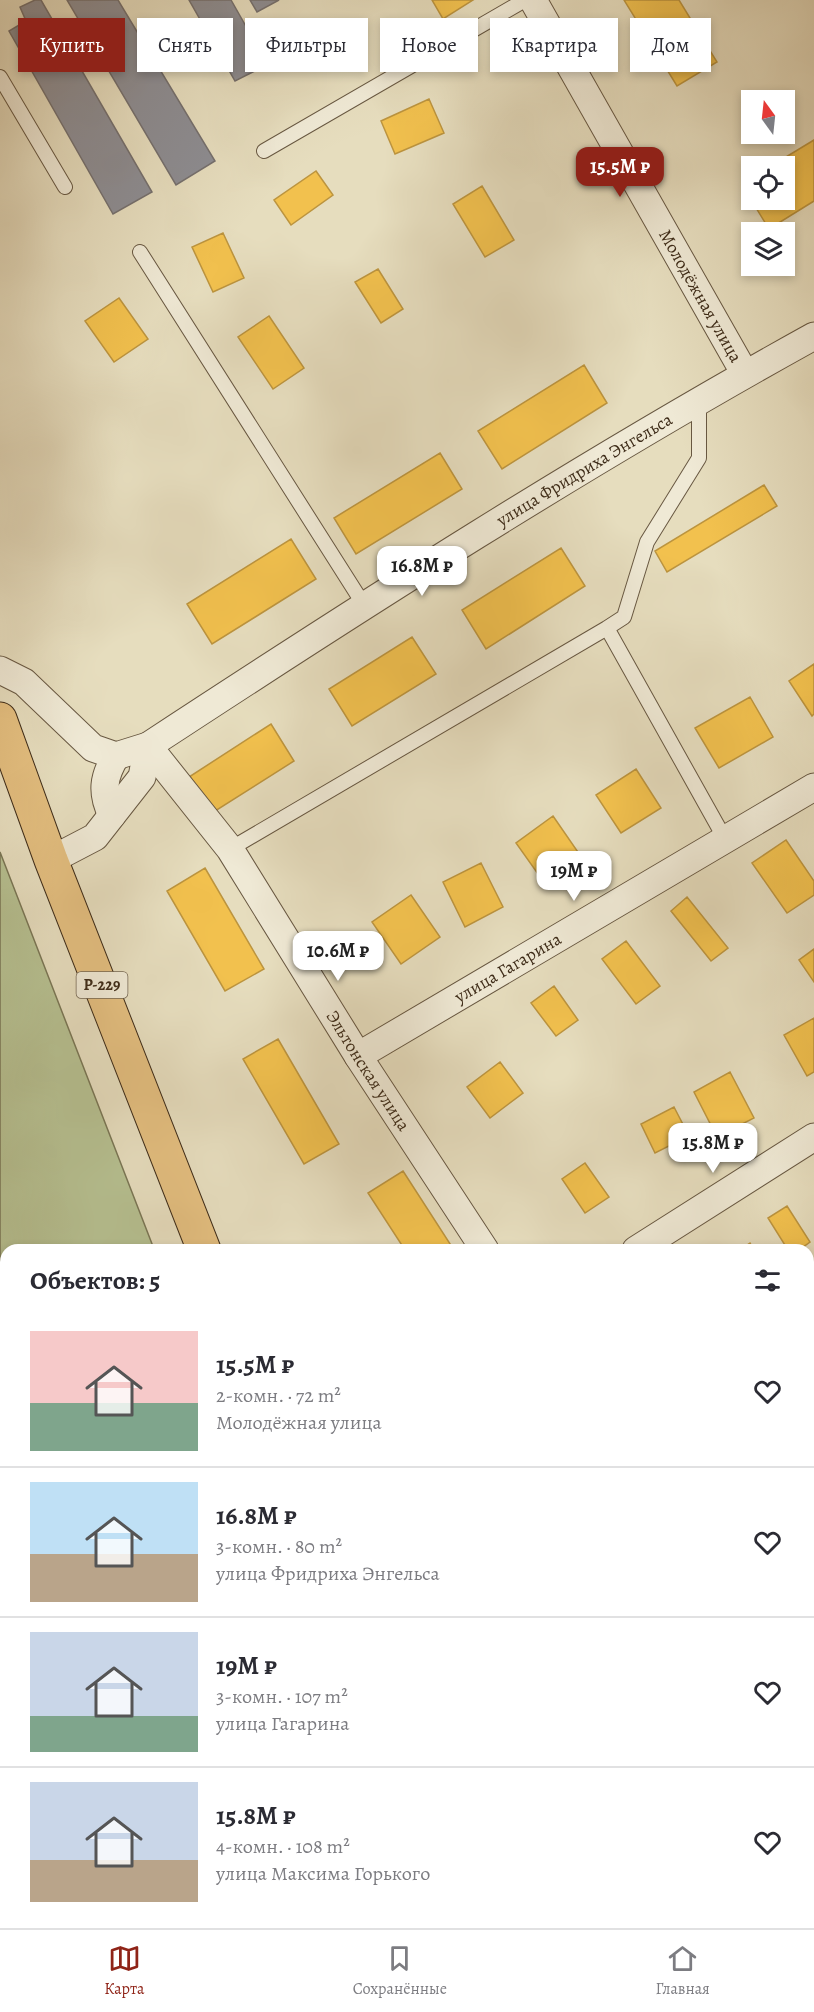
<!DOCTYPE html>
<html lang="ru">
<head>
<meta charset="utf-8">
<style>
  body { margin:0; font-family:Alegreya,serif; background:#f2f2f3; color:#2b2b33; height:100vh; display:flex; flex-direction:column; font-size:22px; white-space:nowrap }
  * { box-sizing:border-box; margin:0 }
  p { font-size:20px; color:#7c7c81 }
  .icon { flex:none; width:33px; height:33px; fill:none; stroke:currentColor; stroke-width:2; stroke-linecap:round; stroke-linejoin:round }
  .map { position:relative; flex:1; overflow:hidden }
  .side { position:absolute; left:0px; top:1244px; width:814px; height:686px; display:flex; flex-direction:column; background:#fff; border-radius:18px 18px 0 0; box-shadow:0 3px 9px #0003 }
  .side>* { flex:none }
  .guide { position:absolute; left:18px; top:18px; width:778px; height:54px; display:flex; gap:12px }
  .needle { width:39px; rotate:345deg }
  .buttons { position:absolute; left:741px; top:90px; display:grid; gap:12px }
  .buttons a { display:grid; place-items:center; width:54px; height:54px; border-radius:0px; background:#fff; box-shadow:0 3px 9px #0003; font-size:30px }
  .price { position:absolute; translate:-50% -51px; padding:0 14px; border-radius:12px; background:#fff; color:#222; font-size:20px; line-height:39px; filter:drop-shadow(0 2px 3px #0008) }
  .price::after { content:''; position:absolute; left:50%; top:36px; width:18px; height:14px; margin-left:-9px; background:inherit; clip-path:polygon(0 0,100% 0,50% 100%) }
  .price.on { background:#8f2418; color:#fff }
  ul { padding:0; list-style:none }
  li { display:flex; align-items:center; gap:18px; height:150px; padding:0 30px }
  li+li { border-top:2px solid #e1e1e2 }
  li span { display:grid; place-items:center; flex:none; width:168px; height:120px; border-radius:0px; color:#555 }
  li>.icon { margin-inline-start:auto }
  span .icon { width:72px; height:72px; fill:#fffc; stroke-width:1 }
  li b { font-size:26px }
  h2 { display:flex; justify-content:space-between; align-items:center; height:72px; padding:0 30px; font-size:26px }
  .tag { padding:0 21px; border-radius:0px; background:#fff; box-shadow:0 3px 9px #0003; font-size:21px; line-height:54px }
  .tag.on { background:#8f2418; color:#fff }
  .tabs { display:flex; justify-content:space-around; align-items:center; height:84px; border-top:2px solid #e1e1e2; background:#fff; font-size:16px; color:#7c7c81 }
  .tabs a { display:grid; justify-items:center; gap:3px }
  .tabs .on { color:#8f2418 }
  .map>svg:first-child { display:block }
</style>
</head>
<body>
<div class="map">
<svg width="814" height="1928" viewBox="0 0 814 1928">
  <rect width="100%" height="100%" fill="#e6ddbe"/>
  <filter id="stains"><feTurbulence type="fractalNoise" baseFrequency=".00333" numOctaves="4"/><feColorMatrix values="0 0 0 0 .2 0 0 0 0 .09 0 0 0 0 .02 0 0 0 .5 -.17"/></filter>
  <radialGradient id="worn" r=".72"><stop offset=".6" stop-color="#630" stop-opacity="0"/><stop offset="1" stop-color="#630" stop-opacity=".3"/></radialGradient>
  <path fill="#b6c091" stroke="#7a7655" stroke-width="1.5" d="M0 852 154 1249 6 1250V1321L0 1323Z
    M0 1556 6 1567V1605L0 1609Z
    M6 1700V1882L0 1883V1702Z"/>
  <path fill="#f2c14e" stroke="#bc943e" stroke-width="1.5" d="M432 0H473L443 19Z
    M624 0H679L717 62 677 86Z
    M429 99 444 133 395 154 381 121Z
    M814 140V201L769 229 742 185 752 179V200H784V166H771Z
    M316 171 333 195 291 225 274 200Z
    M482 186 514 240 485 257 453 204Z
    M223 233 244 278 213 292 192 247Z
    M378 269 403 309 381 323 355 282Z
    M119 298 148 339 114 362 85 321Z
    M269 316 304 368 273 389 238 337Z
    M584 365 607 403 502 469 478 431Z
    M440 453 462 489 356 554 334 518Z
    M764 485 777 506 667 572 655 551Z
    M291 539 316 579 212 644 187 604Z
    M561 548 585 586 486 649 462 610Z
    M412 637 436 674 352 726 329 689Z
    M814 664V714L812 716 789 681Z
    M750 697 773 737 719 768 695 728Z
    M271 724 294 761 212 813 189 777Z
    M636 769 661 808 621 833 596 795Z
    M553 816 580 855 543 881 516 843Z
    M786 840 814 881V895L787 913 752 863Z
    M481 863 503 907 465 927 443 882Z
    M205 868 264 969 225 991 167 891Z
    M411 895 440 937 401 964 372 922Z
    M687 897 728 948 711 961 671 911Z
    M626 941 660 986 636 1004 602 959Z
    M814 949V982L799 960Z
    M554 986 578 1020 556 1036 531 1003Z
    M814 1018V1072L807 1076 784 1035Z
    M278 1039 339 1144 304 1164 243 1059Z
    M500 1062 523 1093 490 1118 467 1087Z
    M730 1072 754 1118 717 1137 694 1092Z
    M674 1107 689 1136 655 1153 641 1124Z
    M585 1163 609 1197 585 1213 562 1179Z
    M403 1171 454 1250H405L368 1193Z
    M787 1206 810 1242 799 1250H788L768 1218Z
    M750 1243 754 1250H740Z
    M810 1394 814 1400V1423L808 1427Z"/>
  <path fill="#8d8d92" stroke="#75706e" stroke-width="1.5" d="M35 0H41L152 192 113 214 9 31 26 21 20 7Z
    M67 0H118L215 161 176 185Z
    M189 0H231L256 44 282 29 294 51 235 81Z
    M250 0H279L257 12Z
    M209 1923H248L250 1928H210Z"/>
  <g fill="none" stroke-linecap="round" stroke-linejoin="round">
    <g stroke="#685842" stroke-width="16">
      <path id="service" d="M0 77 65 187
        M264 151 525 0
        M140 252 364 605
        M699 403V458L647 542 624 617 607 628 725 839
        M230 849 607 628
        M808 1362 814 1358
        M808 1611 814 1609"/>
    </g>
    <g stroke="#685842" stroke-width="29">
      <g id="minor">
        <path id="s1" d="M533 0 745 374"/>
        <path id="s2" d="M0 670 24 682 93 748 116 756 148 746 230 849 358 1056 485 1250"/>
        <path d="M112 815C101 793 103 777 116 756"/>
        <path id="s3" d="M51 860 95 837 142 777 148 746C366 603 586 462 814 336"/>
        <path id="s4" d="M358 1056 814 787"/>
        <path d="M636 1250 814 1137"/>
        <path d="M808 1821 814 1841"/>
      </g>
    </g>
    <g stroke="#3e2c19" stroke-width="35">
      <path id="primary" d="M0 719 51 860 204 1250
        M465 1923 467 1928"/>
    </g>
    <use href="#service" stroke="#efe9d5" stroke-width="14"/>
    <use href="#minor" stroke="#efe9d5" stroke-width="27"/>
    <use href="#primary" stroke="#e3be7f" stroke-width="33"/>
  </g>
  <g text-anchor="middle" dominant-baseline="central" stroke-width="6" stroke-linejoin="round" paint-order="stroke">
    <rect fill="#efe9d5" stroke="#736551" stroke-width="1.5" x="76.5" y="972" width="51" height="26" rx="4.5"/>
    <g font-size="16" font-weight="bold" fill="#3e2c19">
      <text x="102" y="985">Р-229</text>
    </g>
    <g font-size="18" fill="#3e2c19" stroke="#efe9d5">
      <text stroke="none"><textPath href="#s1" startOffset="340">Молодёжная улица</textPath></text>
      <text stroke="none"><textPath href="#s3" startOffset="674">улица Фридриха Энгельса</textPath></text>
      <text stroke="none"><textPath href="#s4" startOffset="174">улица Гагарина</textPath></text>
      <text stroke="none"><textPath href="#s2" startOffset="573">Эльтонская улица</textPath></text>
    </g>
  </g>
  <rect width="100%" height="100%" filter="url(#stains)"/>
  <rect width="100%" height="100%" fill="url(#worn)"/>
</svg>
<div class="buttons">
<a><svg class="needle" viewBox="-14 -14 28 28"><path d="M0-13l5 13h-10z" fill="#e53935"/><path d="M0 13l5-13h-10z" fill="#7c7c81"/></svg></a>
<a><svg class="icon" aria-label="locate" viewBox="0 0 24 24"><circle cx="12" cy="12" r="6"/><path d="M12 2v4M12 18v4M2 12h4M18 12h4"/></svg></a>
<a><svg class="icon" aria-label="layers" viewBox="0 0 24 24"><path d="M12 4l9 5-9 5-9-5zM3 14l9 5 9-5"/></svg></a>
</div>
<b class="price on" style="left:620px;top:198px">15.5M ₽</b>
<b class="price" style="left:422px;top:597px">16.8M ₽</b>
<b class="price" style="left:574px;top:902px">19M ₽</b>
<b class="price" style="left:338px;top:982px">10.6M ₽</b>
<b class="price" style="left:713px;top:1174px">15.8M ₽</b>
<div class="guide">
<a class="tag on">Купить</a>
<a class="tag">Снять</a>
<a class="tag">Фильтры</a>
<a class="tag">Новое</a>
<a class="tag">Квартира</a>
<a class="tag">Дом</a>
</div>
<section class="side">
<h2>Объектов: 5<svg class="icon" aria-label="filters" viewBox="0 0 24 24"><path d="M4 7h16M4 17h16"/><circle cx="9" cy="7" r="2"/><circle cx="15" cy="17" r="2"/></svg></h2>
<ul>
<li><span style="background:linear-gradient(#f6c9c9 60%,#7fa58c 0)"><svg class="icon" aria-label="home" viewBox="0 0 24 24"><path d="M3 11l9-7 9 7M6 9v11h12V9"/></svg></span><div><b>15.5M ₽</b><p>2-комн. · 72 m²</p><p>Молодёжная улица</p></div><svg class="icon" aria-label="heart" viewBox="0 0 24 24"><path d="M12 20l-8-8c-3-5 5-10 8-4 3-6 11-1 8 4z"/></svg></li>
<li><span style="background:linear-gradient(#bfe0f5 60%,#b9a48a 0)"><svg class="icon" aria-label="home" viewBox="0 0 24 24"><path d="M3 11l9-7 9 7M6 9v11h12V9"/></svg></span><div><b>16.8M ₽</b><p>3-комн. · 80 m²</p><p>улица Фридриха Энгельса</p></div><svg class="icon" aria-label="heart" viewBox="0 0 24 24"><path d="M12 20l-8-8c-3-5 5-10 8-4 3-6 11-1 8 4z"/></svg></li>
<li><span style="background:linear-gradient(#c9d6e8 70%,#7fa58c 0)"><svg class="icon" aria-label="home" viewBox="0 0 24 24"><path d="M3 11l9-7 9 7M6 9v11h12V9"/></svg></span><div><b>19M ₽</b><p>3-комн. · 107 m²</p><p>улица Гагарина</p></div><svg class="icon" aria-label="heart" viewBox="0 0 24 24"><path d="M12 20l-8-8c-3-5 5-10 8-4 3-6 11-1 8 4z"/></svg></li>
<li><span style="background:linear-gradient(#c9d6e8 65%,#b9a48a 0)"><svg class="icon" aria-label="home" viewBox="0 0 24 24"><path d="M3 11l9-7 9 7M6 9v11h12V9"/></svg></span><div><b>15.8M ₽</b><p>4-комн. · 108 m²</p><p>улица Максима Горького</p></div><svg class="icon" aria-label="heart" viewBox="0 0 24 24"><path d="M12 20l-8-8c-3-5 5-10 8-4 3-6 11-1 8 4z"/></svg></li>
</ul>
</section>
</div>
<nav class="tabs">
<a class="on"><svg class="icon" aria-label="map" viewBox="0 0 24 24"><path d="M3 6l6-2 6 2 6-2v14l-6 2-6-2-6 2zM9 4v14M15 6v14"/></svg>Карта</a>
<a><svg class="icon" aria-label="saved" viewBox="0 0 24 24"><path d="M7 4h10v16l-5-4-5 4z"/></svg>Сохранённые</a>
<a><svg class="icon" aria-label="home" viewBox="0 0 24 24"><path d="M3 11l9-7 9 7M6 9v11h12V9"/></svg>Главная</a>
</nav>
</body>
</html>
